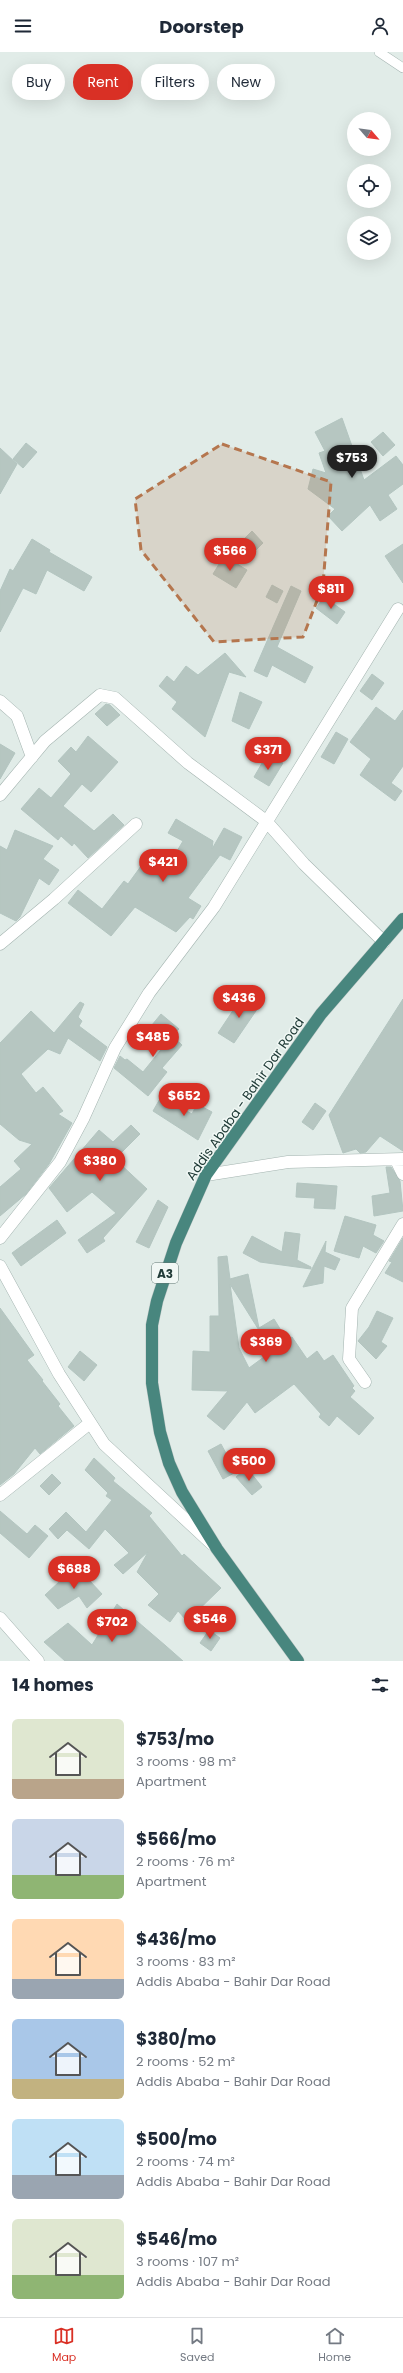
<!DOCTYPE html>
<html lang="en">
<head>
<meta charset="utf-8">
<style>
  body { margin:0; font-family:Poppins,sans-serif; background:#f2f2f3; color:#1f2937; height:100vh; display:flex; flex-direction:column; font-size:15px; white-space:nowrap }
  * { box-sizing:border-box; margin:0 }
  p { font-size:13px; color:#747a83 }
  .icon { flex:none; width:22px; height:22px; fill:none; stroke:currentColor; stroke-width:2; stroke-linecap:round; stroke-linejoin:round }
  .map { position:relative; height:1609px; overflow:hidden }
  .details { display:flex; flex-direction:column; background:#fff; flex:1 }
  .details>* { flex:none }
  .banner { position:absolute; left:12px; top:12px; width:379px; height:36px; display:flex; gap:8px }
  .needle { width:26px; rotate:118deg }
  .tools { position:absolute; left:347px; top:60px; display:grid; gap:8px }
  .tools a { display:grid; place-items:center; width:44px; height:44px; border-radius:50%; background:#fff; box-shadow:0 4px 16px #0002; font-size:20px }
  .price { position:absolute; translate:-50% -34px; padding:0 9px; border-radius:14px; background:#d93025; color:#fff; font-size:13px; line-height:26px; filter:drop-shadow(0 1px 2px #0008) }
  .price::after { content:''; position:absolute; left:50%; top:24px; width:12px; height:9px; margin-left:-6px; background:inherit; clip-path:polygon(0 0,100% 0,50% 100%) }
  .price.current { background:#222; color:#fff }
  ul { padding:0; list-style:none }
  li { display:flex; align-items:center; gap:12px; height:100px; padding:0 12px }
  li span { display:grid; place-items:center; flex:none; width:112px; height:80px; border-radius:6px; color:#555 }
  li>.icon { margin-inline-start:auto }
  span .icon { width:48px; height:48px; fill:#fffc; stroke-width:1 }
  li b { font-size:17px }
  h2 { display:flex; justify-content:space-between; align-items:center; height:48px; padding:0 12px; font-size:17px }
  .pill { padding:0 14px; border-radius:18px; background:#fff; box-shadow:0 4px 16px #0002; font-size:14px; line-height:36px }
  .pill.current { background:#d93025; color:#fff }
  header { display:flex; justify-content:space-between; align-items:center; height:52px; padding:0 12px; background:#fff; font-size:18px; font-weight:700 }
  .dock { display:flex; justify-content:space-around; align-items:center; height:56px; border-top:1px solid #e0e1e3; background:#fff; font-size:11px; color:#747a83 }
  .dock a { display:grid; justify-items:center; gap:2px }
  .dock .current { color:#d93025 }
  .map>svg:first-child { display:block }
</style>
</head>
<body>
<header><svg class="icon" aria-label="menu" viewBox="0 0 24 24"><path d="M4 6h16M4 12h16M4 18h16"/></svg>Doorstep<svg class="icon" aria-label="person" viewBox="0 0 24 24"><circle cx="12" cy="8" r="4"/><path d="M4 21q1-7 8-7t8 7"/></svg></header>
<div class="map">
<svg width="403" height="1609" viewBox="0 0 403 1609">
  <rect width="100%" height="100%" fill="#e1ece8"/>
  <path fill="#b6c6c1" stroke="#b3c5c0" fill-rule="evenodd" d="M342 366 364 428 396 404 403 413V432L388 443 397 457 380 469 370 453 342 479 328 464 335 457 308 437 313 417 326 421 319 401 325 399 315 380Z
    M383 380 395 393 383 404 371 390Z
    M26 391 37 400 23 416 13 407Z
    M0 396 17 412 0 442Z
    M252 479 263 491 253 501 241 490Z
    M32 487 50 498 49 500 92 525 84 539 47 518 36 542 23 536 0 580V539L10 517 13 519Z
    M403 492V531L385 504Z
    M224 504 247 518 236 536 213 522Z
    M272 533 283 539 277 551 266 545Z
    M291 534 301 539 277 595 313 615 305 631 272 613 267 625 254 619Z
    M324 545 345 560 337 572 316 556Z
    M225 601 246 625 229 620 205 685 172 657 177 650 159 634 167 624 174 630 186 614 198 623Z
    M372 622 384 631 372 648 360 639Z
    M240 640 262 650 249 677 232 669Z
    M106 652 110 653 120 663 107 674 95 662Z
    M376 655 395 669 403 658V714L391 731 402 739 395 749 360 723 371 707 350 690Z
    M336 680 348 687 334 712 321 705Z
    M88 684 118 710 91 740 82 732 63 754 94 779 113 762 124 773 88 806 74 791 72 794 61 784 58 788 21 757 39 736 51 746 71 722 58 709 71 695 76 700Z
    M0 692 15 701 0 727Z
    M265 706 283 711 269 734 254 725Z
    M176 767 213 789 212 797 224 776 242 785 230 808 220 803 188 846 201 854 193 867 190 865 176 880 135 855 111 884 68 851 78 838 102 857 124 829 128 832 149 803 167 816 183 789 168 781Z
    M15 778 53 794 43 807 59 818 49 833 39 826 20 865 16 869 0 861V794L7 798Z
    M244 942 260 953 234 991 218 981Z
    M403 947V1099L380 1084 366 1100 360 1101 356 1097 343 1101 329 1063Z
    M80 950 84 952 78 965 82 969 79 974 107 995 100 1009 68 986 60 1002 48 997 21 1022 36 1041 43 1035 63 1059 58 1062 72 1071 49 1112 26 1142 0 1164V1135L21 1117 14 1109 32 1092 19 1088 0 1072V991L31 959 54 981Z
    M161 962 179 977 172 984 182 993 162 1016 167 1020 148 1044 114 1016 120 1004 125 1008 127 1007 143 1020 164 994 147 979Z
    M161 1045 192 1062 197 1052 212 1060 198 1088 153 1059Z
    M315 1051 326 1059 313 1078 302 1070Z
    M131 1073 140 1082 117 1105 118 1107 117 1109 147 1137 103 1186 105 1189 87 1201 78 1188 116 1161 92 1140 67 1160 49 1136 99 1078 113 1090Z
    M386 1115H391L400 1129 403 1159 374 1164 372 1144 390 1141Z
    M297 1131 337 1134 335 1157 314 1156 315 1146 296 1145Z
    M158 1148 168 1155 149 1196 136 1190Z
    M345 1164 376 1173 373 1183 384 1189 376 1201 363 1194 359 1206 334 1199Z
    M57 1168 66 1181 21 1214 12 1201Z
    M285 1180 300 1182 297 1208 311 1215V1217L260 1210 243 1201 252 1184 282 1200Z
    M403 1186V1230L385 1221 392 1210 389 1209Z
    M326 1189 325 1200 340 1207 335 1218 324 1214 323 1231 303 1235Z
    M227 1204 230 1227 248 1222 259 1276 274 1267 287 1288 292 1285 307 1307 317 1299 324 1309 333 1303 354 1334 352 1336 355 1339 350 1345 374 1366 359 1383 337 1364 329 1374 319 1365 321 1362 294 1332 255 1361 247 1350 224 1378 207 1364 228 1339 192 1338 193 1299 210 1300V1264H219L218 1205ZM230 1232 272 1299 249 1316 239 1296Z
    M0 1256 34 1303 27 1308 43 1328 42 1329 60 1352 58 1354 74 1374 40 1402 35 1396 14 1422 0 1433Z
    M377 1259 393 1266 381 1290 387 1294 376 1307 358 1289 369 1275Z
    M80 1299 97 1313 84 1329 68 1315Z
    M221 1392 236 1420 223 1427 208 1399Z
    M94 1406 115 1426 113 1429 152 1461 149 1464 182 1504 184 1502 221 1536 187 1569 178 1559 170 1570 148 1553 159 1542 137 1520 148 1500 123 1522 114 1513 129 1501 105 1477 89 1497 67 1478 58 1487 49 1477 66 1460 86 1480 112 1448 106 1444 108 1441 85 1418Z
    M247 1416 262 1435 252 1443 236 1425Z
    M52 1422 61 1431 49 1443 40 1434Z
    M0 1459 27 1482 35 1473 48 1484 29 1506 0 1481Z
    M76 1514 102 1542 87 1556 79 1544 58 1557 45 1543Z
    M117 1552 166 1594 183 1609H65L44 1590 68 1571 92 1593Z
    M209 1578 220 1586 211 1599 200 1591Z"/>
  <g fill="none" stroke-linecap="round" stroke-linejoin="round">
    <g stroke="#a4b4b0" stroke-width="10">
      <path id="service" d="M379 0 403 16"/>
    </g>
    <g stroke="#a4b4b0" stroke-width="13">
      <path id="minor" d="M0 649 17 664 32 705
        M0 743 45 689 100 643 115 646 188 711 266 769 304 812 384 890
        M0 892 54 847 136 772
        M396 1108 403 1122
        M206 1123 288 1110 403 1107
        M0 1186 60 1110 83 1067 115 996 149 941 214 855 398 557
        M0 1214 59 1322 104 1392 212 1492
        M365 1330 349 1307 352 1256 403 1172
        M0 1443 90 1371
        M0 1566 38 1609"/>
    </g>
    <g stroke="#c1c8c7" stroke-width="13">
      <path id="trunk" d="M298 1609 217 1497 182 1440 169 1411 160 1380 152 1331V1273L157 1249 176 1191 206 1123 321 962 403 867"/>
    </g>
    <use href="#service" stroke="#fff" stroke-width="9"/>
    <use href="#minor" stroke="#fff" stroke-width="12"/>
    <use href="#trunk" stroke="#48867e" stroke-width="12"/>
  </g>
  <path fill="#b5764e" fill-opacity="0.2" stroke="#b5764e" stroke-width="3" stroke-dasharray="8 5" stroke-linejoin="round" d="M222 392 331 430 323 533 303 585 214 590 141 498 135 447Z"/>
  <g text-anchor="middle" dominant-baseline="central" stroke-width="3" stroke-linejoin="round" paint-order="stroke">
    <rect fill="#f1f8f5" stroke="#5f7471" stroke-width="1" x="152" y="1211" width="26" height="20" rx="3"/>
    <g font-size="12" font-weight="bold" fill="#213c38">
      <text x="165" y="1221">A3</text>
    </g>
    <g font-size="13" fill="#213c38" stroke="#f1f8f5">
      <text transform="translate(245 1047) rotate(-55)">Addis Ababa - Bahir Dar Road</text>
    </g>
  </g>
</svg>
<div class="tools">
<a><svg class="needle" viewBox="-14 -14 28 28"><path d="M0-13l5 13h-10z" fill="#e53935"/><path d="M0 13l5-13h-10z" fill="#747a83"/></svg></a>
<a><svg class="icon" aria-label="locate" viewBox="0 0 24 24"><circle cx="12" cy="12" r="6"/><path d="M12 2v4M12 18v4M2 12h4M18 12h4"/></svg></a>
<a><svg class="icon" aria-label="layers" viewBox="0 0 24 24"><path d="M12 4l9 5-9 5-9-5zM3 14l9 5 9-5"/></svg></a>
</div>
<b class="price current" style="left:352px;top:427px">$753</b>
<b class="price" style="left:230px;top:520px">$566</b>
<b class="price" style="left:331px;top:558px">$811</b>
<b class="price" style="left:268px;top:719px">$371</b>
<b class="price" style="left:163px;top:831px">$421</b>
<b class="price" style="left:239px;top:967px">$436</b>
<b class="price" style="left:153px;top:1006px">$485</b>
<b class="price" style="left:184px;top:1065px">$652</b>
<b class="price" style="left:100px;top:1130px">$380</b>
<b class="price" style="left:266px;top:1311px">$369</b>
<b class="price" style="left:249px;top:1430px">$500</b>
<b class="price" style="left:74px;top:1538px">$688</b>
<b class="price" style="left:210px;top:1588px">$546</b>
<b class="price" style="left:112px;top:1591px">$702</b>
<div class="banner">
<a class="pill">Buy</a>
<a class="pill current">Rent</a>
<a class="pill">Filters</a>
<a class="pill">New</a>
</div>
</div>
<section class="details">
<h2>14 homes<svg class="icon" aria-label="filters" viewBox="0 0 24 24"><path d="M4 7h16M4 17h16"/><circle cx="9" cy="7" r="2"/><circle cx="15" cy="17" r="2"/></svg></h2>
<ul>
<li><span style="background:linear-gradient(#dfe7d0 75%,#b9a48a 0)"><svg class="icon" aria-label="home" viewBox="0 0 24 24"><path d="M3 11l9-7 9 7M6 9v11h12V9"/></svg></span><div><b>$753/mo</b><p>3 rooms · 98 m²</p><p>Apartment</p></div></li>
<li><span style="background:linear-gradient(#c9d6e8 70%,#8fb573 0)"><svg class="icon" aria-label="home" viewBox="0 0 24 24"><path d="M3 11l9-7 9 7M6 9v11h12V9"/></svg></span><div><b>$566/mo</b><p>2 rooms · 76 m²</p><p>Apartment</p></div></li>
<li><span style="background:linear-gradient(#ffd9b3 75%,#9aa5b1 0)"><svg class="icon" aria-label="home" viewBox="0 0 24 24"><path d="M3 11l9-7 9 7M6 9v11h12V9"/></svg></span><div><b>$436/mo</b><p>3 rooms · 83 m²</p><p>Addis Ababa - Bahir Dar Road</p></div></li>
<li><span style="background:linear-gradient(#a9c7e8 75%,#c2b280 0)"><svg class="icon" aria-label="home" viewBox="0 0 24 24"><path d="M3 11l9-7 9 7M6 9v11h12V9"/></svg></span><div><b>$380/mo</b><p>2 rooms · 52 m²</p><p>Addis Ababa - Bahir Dar Road</p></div></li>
<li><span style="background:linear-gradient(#bfe0f5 70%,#9aa5b1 0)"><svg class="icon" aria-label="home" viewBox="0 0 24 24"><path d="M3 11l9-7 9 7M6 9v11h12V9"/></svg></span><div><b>$500/mo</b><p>2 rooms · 74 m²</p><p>Addis Ababa - Bahir Dar Road</p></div></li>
<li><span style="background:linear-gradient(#dfe7d0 70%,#8fb573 0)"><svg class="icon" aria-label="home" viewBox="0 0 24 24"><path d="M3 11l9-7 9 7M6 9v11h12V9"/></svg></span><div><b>$546/mo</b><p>3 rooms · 107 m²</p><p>Addis Ababa - Bahir Dar Road</p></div></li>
</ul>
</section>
<nav class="dock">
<a class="current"><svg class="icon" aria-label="map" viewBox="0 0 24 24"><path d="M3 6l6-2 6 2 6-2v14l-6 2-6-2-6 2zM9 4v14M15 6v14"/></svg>Map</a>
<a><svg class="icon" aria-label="saved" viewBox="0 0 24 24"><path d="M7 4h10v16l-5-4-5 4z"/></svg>Saved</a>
<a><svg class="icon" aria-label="home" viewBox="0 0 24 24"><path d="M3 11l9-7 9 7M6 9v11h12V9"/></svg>Home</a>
</nav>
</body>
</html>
